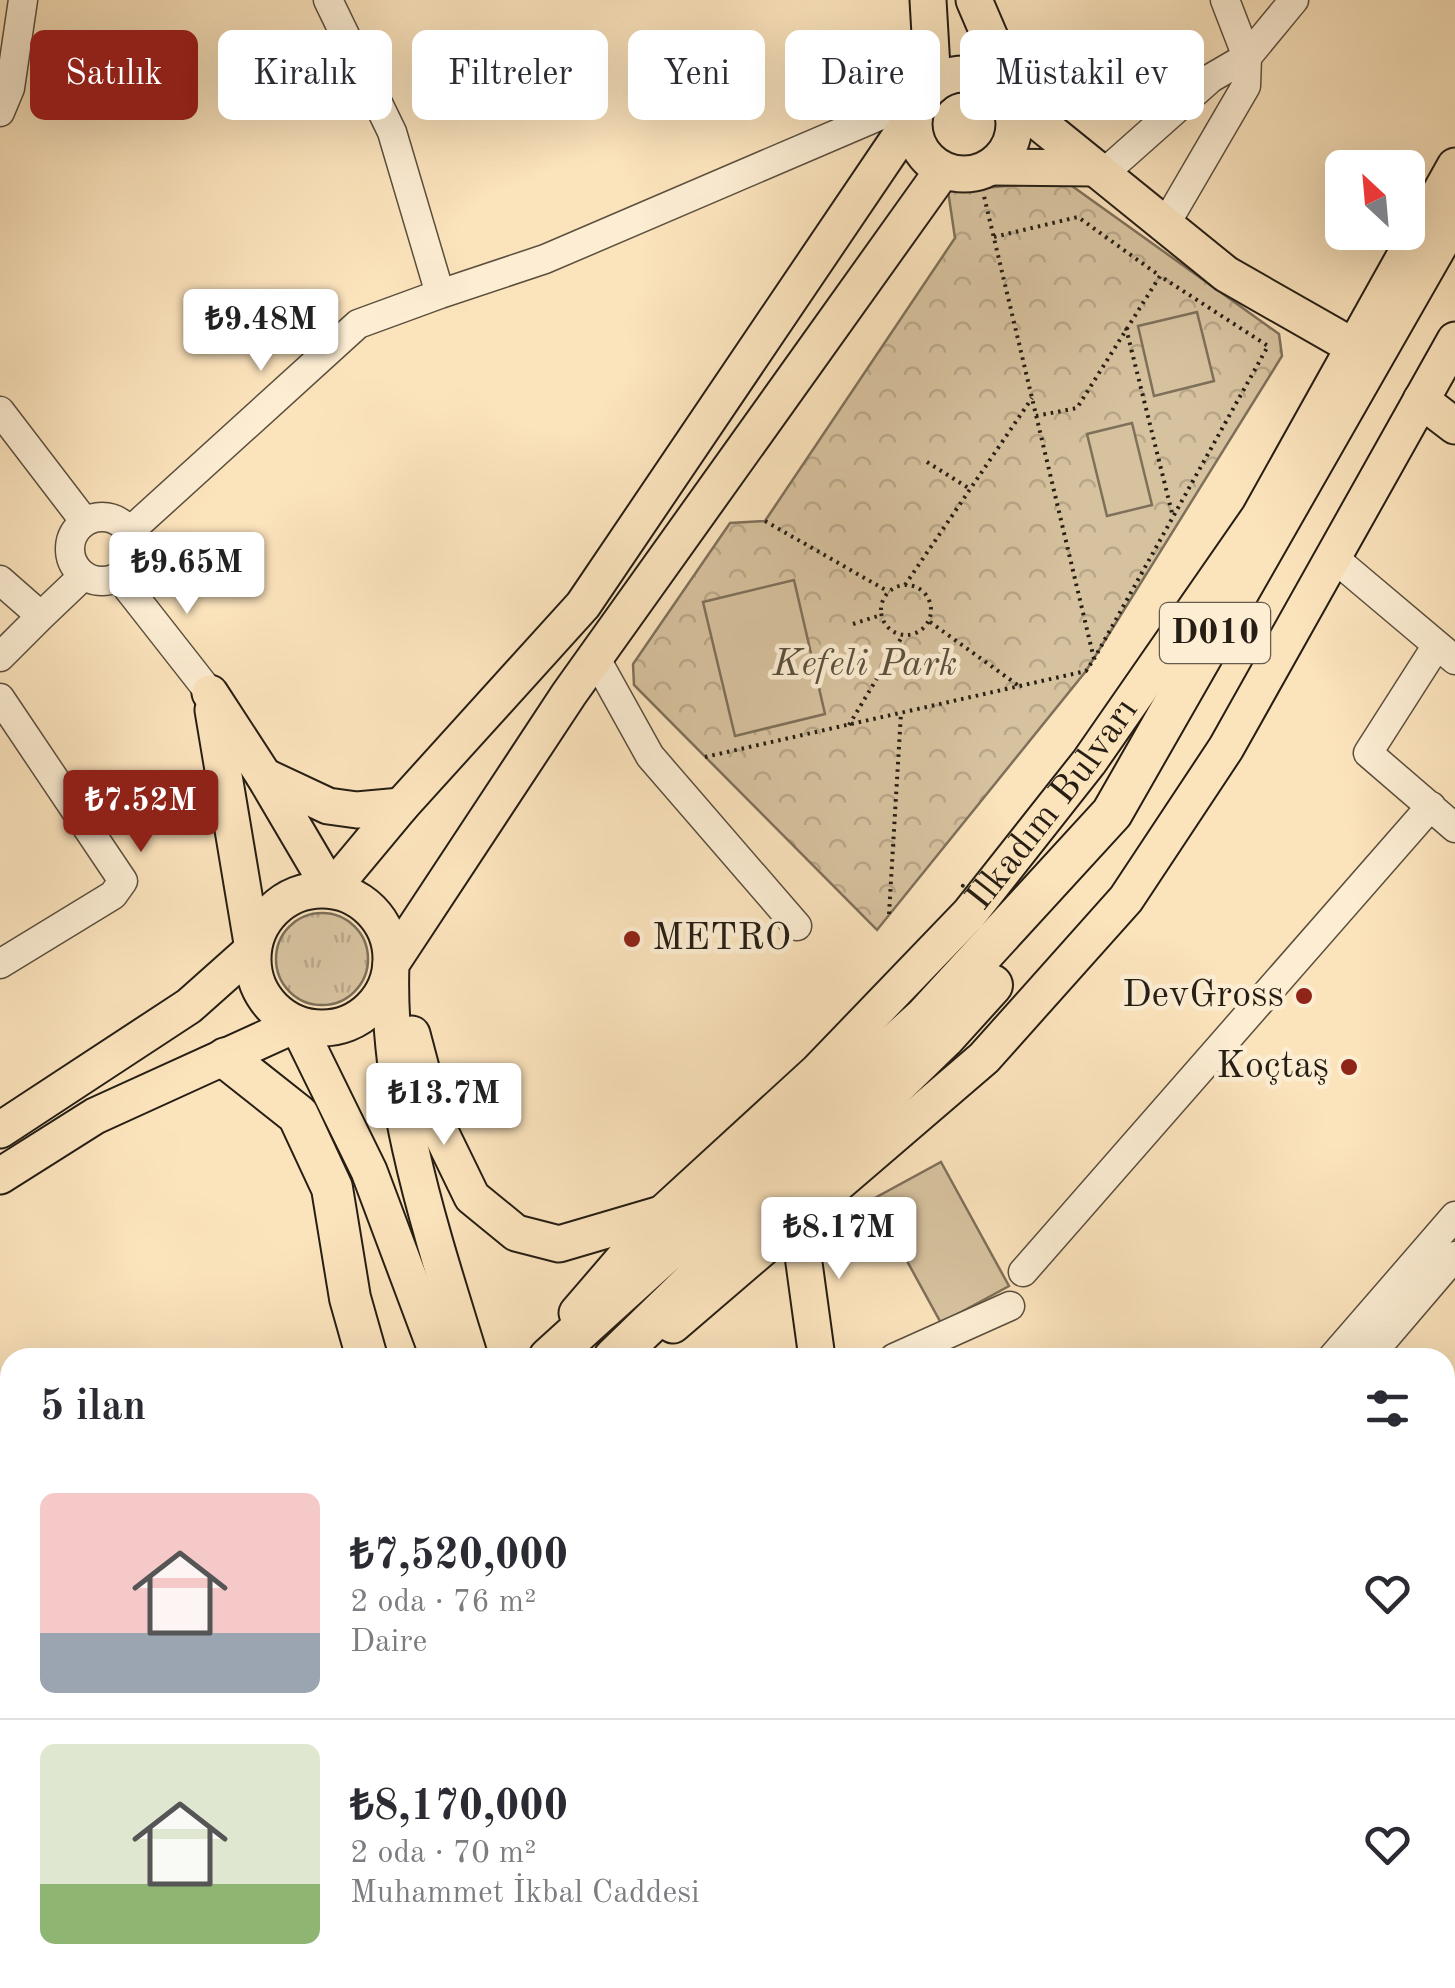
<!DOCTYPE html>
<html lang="tr">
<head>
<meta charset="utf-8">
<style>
  body { margin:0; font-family:"Old Standard TT",serif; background:#f2f2f3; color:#2b2b33; height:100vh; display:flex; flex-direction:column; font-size:38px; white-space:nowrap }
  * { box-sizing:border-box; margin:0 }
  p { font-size:32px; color:#7c7c81 }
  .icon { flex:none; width:55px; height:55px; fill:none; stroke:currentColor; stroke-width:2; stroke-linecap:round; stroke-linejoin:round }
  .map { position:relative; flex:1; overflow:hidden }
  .sheet { position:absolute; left:0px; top:1348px; width:1455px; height:642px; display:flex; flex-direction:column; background:#fff; border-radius:30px 30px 0 0; box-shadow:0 10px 40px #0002 }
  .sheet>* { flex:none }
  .guide { position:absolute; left:30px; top:30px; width:1395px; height:90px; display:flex; gap:20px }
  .needle { width:65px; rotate:334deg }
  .tools { position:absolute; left:1325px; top:150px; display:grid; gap:20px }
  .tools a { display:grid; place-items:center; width:100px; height:100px; border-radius:15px; background:#fff; box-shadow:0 10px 40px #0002; font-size:50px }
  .price { position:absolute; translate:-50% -85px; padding:0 22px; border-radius:10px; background:#fff; color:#222; font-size:32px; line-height:65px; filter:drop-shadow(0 2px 5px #0008) }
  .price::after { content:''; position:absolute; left:50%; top:60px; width:30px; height:22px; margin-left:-15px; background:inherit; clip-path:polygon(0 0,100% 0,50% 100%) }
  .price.on { background:#8f2418; color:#fff }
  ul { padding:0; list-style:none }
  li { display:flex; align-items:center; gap:30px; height:250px; padding:0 40px }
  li+li { border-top:2px solid #e1e1e2 }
  li span { display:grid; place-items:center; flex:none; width:280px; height:200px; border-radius:15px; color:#555 }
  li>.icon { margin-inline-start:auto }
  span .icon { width:120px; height:120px; fill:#fffc; stroke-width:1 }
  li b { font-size:42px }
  h2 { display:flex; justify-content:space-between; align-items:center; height:120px; padding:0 40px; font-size:42px }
  .chip { padding:0 35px; border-radius:15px; background:#fff; box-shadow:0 10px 40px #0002; font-size:35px; line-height:90px }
  .chip.on { background:#8f2418; color:#fff }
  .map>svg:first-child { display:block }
</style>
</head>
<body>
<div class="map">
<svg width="1455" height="1988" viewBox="0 0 1455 1988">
  <defs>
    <pattern id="grass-tufts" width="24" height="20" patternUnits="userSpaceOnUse" patternTransform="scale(2.5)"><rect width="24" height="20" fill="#d7c29f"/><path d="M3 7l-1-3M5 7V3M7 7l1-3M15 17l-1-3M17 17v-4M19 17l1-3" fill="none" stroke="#b8a688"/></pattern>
    <pattern id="park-crowns" width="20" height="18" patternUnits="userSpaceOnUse" patternTransform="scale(2.5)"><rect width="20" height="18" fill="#d7c29f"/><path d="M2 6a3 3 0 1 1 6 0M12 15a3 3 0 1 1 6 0" fill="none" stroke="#b8a688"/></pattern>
    <pattern id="garden-dots" width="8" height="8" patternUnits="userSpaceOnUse" patternTransform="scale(2.5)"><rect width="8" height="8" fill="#d7c29f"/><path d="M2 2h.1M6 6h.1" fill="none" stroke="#b8a688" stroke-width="1.8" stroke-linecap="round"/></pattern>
  </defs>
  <rect width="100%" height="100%" fill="#fbe3bc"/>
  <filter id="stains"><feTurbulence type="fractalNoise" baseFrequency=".002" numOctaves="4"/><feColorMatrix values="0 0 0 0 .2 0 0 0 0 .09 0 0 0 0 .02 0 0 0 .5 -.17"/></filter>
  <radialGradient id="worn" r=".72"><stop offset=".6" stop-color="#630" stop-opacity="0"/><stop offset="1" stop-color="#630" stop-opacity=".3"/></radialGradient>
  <path fill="url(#grass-tufts)" stroke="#7e705a" stroke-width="2.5" d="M276 959a46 46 0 1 1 92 0a46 46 0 1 1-92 0Z"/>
  <path fill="url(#park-crowns)" stroke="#7e705a" stroke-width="2.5" d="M1065 181 1279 334 1282 356 1086 671 877 930 634 685 633 664 730 523 765 521 955 238 948 191Z"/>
  <path fill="url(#garden-dots)" stroke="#7e705a" stroke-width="2.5" d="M10 1418V1560L0 1566V1424Z"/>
  <path fill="#d7c29f" stroke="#7e705a" stroke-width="2.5" d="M1197 312 1214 381 1154 396 1138 326Z
    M1132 423 1152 505 1107 516 1087 434Z
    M794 580 825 714 735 736 703 602Z
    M941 1162 1009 1286 941 1323 873 1199Z"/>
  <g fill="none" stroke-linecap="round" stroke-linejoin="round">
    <path stroke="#7b6c57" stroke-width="6" d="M0 1789 10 1794
      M316 1980 330 1988"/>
    <g stroke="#5b4f3e" stroke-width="31">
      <path id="minor" d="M328 0 392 132 440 294 545 259 921 98
        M0 112 10 88 23 0
        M1103 174 1211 78 1247 57 1294 0
        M1165 225 1246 86 1247 57 1225 0
        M0 411 85 522
        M70 549a32 32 0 1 1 64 0a32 32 0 1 1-64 0Z
        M129 532 358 324 440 294
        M1334 558 1455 660
        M119 577 210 693
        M0 580 41 616 0 657
        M41 616 83 576
        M1437 645 1368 753 1455 828
        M595 657 650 756 797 926
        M0 698 123 881 113 895 0 964
        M1023 1272 1431 806
        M894 1358 1010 1306
        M1332 1358 1455 1216
        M1368 1358 1455 1256
        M1445 1650 1455 1652
        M1445 1858 1455 1859
        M1445 1953 1455 1884
        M266 1980 278 1988
        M1227 1980 1276 1988
        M168 1988 191 1980
        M393 1988 396 1980
        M1110 1988 1113 1980
        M1439 1988 1440 1980"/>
    </g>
    <g stroke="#261e14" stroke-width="39">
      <g id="major">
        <path d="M928 0 933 85"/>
        <path d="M974 0 992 42 1005 95 1226 274 1354 347"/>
        <circle cx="964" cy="124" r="50"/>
        <path d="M991 167 1095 168"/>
        <path d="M1421 400 1455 426"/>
        <path d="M210 693 264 776 331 890 401 806 583 605 915 114"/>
        <path d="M264 776 328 806 357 810 401 806"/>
        <circle cx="322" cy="959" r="69"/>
        <path d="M412 1034 435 1121 472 1197 516 1233 559 1244 661 1214"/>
        <path d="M0 1130 189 1006 253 949 213 710"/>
        <path d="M0 1176 95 1116 297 1024 369 1171 439 1358"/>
        <path d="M798 1219 817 1358"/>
        <path id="s1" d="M577 1313 662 1214 818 1071 969 914 1089 762 1259 517 1455 166"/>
        <path d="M673 1325 984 1058 1126 899 1226 748 1455 340"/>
        <path d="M470 1358C431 1231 386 1098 391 964L569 694 943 170"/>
        <path d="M665 1980 667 1988"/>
        <path d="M825 1988 826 1980"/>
      </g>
    </g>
    <g stroke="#261e14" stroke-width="44">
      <path id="highway" d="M226 1058 298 1115 332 1188 350 1298 367 1358
        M549 1358 925 1017 1112 813 1455 213
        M614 1358 944 1038 992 985
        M0 1871 10 1861
        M0 1937 10 1928
        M603 1980 606 1988"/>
    </g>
    <path stroke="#261e14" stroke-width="4" stroke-dasharray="2.5 5" stroke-linecap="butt" d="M994 237 1078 217 1160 276
      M1126 328 1173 517
      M1036 416 1077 408 1160 276 1268 346 1094 659
      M927 462 970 489
      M765 521 889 592
      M905 585 1032 398
      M881 610a25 25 0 1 1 50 0a25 25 0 1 1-50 0Z
      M930 622 1019 686
      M853 624 881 615
      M849 725 903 635
      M705 757 1086 671 1094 659 983 192
      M889 914 901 713"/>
    <use href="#minor" stroke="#fcedd3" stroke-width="28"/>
    <use href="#major" stroke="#fbe3bc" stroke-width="35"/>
    <use href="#highway" stroke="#fbe3bc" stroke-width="40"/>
  </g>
  <g fill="#8f2418" stroke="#fcedd3" stroke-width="4">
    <circle cx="632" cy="939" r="10"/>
    <circle cx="1304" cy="996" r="10"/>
    <circle cx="1349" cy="1067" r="10"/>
  </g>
  <g text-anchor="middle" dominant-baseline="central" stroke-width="9" stroke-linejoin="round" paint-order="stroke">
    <rect fill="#fcedd3" stroke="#665c4d" stroke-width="2.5" x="1160" y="603" width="110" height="60" rx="8"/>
    <g font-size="35" font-weight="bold" fill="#261e14">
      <text x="1215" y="633">D010</text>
    </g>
    <g font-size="38" font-style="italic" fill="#5b4f3e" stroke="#fcedd3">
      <text x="865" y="665">Kefeli Park</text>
    </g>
    <g font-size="38" fill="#261e14" stroke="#fcedd3">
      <text stroke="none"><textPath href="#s1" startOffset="698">İlkadım Bulvarı</textPath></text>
    </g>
    <g font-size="38" fill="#261e14" stroke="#fcedd3" text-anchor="end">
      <text x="652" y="939" text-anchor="start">METRO</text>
      <text x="1284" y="996">DevGross</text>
      <text x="1329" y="1067">Koçtaş</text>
    </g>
  </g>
  <rect width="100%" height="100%" filter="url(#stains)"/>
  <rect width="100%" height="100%" fill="url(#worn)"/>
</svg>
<div class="tools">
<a><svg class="needle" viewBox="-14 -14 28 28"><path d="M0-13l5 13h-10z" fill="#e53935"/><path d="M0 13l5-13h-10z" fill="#7c7c81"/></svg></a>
</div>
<b class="price" style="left:261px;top:374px">₺9.48M</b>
<b class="price" style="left:187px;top:617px">₺9.65M</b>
<b class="price on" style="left:141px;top:855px">₺7.52M</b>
<b class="price" style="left:444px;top:1148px">₺13.7M</b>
<b class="price" style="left:839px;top:1282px">₺8.17M</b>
<div class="guide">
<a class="chip on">Satılık</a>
<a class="chip">Kiralık</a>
<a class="chip">Filtreler</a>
<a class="chip">Yeni</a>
<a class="chip">Daire</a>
<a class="chip">Müstakil ev</a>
</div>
<section class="sheet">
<h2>5 ilan<svg class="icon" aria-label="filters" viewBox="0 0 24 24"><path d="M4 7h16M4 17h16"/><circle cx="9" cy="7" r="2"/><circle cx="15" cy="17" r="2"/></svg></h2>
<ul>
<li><span style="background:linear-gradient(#f6c9c9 70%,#9aa5b1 0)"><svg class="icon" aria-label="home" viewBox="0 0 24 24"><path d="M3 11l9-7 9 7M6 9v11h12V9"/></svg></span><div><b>₺7,520,000</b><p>2 oda · 76 m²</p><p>Daire</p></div><svg class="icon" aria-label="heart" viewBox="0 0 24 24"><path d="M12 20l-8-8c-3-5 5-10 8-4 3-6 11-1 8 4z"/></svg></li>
<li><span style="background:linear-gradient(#dfe7d0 70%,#8fb573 0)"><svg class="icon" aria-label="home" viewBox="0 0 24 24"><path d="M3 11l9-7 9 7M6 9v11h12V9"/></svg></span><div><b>₺8,170,000</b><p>2 oda · 70 m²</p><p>Muhammet İkbal Caddesi</p></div><svg class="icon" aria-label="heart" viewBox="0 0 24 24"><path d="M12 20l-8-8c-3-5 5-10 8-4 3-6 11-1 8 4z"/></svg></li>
</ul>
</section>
</div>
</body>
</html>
